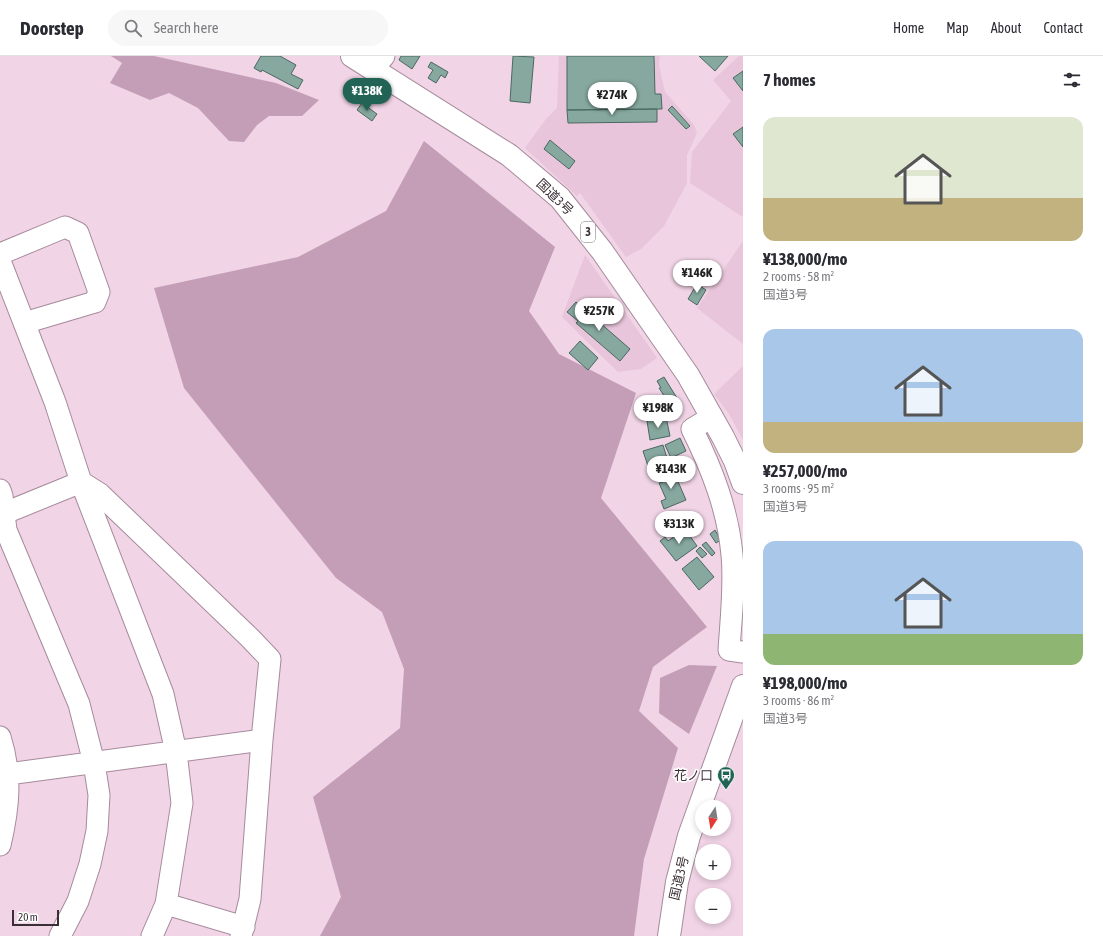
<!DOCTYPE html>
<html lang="en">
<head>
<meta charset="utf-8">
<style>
  body { margin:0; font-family:"Asap Condensed","Noto Sans JP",sans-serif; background:#f7f7f7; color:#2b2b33; height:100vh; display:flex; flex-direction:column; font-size:15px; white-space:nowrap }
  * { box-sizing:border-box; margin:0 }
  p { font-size:13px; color:#7c7c81 }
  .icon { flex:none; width:22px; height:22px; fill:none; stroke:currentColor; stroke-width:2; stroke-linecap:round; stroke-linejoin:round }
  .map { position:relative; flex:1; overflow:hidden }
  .details { display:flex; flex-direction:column; background:#fff; width:360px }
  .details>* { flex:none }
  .needle { width:26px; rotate:192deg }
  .fabs { position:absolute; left:695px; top:744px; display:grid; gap:8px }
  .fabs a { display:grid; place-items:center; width:36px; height:36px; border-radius:50%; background:#fff; box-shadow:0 2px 6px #0003; font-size:20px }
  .scale { position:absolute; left:12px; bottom:10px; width:47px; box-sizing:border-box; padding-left:4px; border:2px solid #3a2f36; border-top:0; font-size:11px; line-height:14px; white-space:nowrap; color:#3a2f36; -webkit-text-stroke:3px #fff; paint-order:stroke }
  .price { position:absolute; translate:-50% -34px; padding:0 9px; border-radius:14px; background:#fff; color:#222; font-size:13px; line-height:26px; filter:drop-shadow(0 1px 2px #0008) }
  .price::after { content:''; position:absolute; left:50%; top:24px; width:12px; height:9px; margin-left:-6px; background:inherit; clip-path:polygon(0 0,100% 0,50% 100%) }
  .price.current { background:#216455; color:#fff }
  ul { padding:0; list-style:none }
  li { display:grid; align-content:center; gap:8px; height:212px; padding:0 20px }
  li span { display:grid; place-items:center; height:124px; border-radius:12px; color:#555 }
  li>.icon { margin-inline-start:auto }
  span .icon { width:72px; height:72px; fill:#fffc; stroke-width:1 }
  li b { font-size:17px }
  h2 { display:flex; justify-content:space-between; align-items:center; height:48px; padding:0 20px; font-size:17px }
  header { display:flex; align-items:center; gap:24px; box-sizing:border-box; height:56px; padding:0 20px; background:#fff; border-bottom:1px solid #e1e1e2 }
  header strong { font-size:19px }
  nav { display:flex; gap:22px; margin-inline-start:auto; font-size:14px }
  .search { width:280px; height:36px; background:#f7f7f7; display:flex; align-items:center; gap:10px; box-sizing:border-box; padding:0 14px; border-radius:22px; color:#7c7c81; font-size:15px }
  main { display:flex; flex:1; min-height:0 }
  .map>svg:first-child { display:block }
</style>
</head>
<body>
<header>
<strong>Doorstep</strong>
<div class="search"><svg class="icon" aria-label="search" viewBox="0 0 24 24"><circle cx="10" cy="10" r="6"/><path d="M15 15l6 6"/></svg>Search here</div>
<nav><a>Home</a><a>Map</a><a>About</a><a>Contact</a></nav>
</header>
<main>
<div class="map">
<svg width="743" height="880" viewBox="0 0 743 880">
  <rect width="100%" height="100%" fill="#f1d4e6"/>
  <path fill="#e8c5da" d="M559 0H660L659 9 665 36 694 69 697 77 687 99V127L664 170 641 193 626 201 580 137 577 140 525 92 546 63 557 52Z
    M739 0H743V161L690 127 692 96 731 45 713 24Z
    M743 185V288L697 252Z
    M585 199 657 302 641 313 618 316 562 261Z
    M743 310V384L729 358 714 338Z"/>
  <path fill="#c49eb6" d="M111 0H154L276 27 319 44 302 60H269L257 69 244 86 229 85 198 52 169 37 150 44 110 27 122 7Z
    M424 85 555 191 529 255 559 298 636 337 601 442 707 571 653 611 639 655 678 692 644 803 634 880H320L341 841 313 741 400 672 404 613 382 556 336 522 184 332 154 232 298 201 386 155Z
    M689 609 717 610 689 678 659 657 660 622Z"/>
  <path fill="#86a89e" stroke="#496960" d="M261 0H280L296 9 291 18 303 24 298 33 262 14 261 16 254 12Z
    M401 0H420L412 13 399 4Z
    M513 0 534 1 530 47 510 45Z
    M567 0H654L655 38H661L662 53 567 54Z
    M699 0H728L715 15Z
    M431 6 448 16 445 22 441 19 436 27 428 22 433 14 428 11Z
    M743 15V35L733 22Z
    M362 47 377 58 372 65 357 54Z
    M672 50 690 70 686 73 668 54Z
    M657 53V66L568 67 567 54Z
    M743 71V91L733 78Z
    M550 84 575 105 569 113 544 93Z
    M697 228 706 234 697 249 688 243Z
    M576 246 630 293 620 305 576 267 578 265 567 256Z
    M580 285 598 302 588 314 569 297Z
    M664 321 680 347 672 352 659 332H661L657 325Z
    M666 361 670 380 650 384 647 365Z
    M680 382 686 395 671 402 665 389Z
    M663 389 667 402 656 406 658 413 650 416 643 395Z
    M673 414 686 444 664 453 661 445 666 443 659 427 663 426 661 419Z
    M682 457 687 467 671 473 667 463Z
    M685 473 697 490 676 505 660 485 665 481 668 485Z
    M715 474 721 484 716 487 710 478Z
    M706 486 715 497 712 500 702 489Z
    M700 491 707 498 702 502 696 495Z
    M697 501 714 521 699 534 682 513Z"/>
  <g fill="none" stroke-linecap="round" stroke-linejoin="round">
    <g stroke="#a68b9c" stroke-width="23">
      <path id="minor" d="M373 13 384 0
        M0 198 65 171 78 177 99 236 95 246 24 267
        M0 205 55 346 81 426 163 638 176 696 182 747 166 848 152 880
        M712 361 692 373C712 413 728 454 732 499 735 530 731 562 729 594L743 596
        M0 434 2 440 6 474 79 648 94 707 99 739 97 775 90 808 78 845 60 880
        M0 459 81 426 100 438 250 582 270 603 262 684 250 843 241 880
        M0 681C12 719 9 751 0 789
        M8 718 262 684
        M166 848 244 871"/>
    </g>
    <g stroke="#a68b9c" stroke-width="24">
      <path id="highway" d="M352 0 509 99 560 142 602 195 688 319 723 381 735 405 743 427
        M669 880 677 826 689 780 743 630"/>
    </g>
    <use href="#minor" stroke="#fff" stroke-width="21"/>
    <use href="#highway" stroke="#fff" stroke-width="22"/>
  </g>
  <defs>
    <g id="bus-pin" transform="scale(0.9)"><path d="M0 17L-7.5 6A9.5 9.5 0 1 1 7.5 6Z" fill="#216455" stroke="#fff"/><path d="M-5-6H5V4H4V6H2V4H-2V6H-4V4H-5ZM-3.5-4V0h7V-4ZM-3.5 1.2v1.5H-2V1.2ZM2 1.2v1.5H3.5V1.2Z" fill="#fff"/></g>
  </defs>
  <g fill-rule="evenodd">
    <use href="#bus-pin" x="726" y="719"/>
  </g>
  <g text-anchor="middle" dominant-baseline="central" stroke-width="3" stroke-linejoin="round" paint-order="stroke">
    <rect fill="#fff" stroke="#756d72" stroke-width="1" x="581" y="166" width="14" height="20" rx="3"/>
    <g font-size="12" font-weight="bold" fill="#3a2f36">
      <text x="588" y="176">3</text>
    </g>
    <g font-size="13" fill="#3a2f36" stroke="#fff">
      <text transform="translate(555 141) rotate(44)">国道3号</text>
      <text transform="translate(679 822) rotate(-77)">国道3号</text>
    </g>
    <g font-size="13" fill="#3a2f36" stroke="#fff" text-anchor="end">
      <text x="713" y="719">花ノ口</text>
    </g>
  </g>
</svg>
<div class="fabs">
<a><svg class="needle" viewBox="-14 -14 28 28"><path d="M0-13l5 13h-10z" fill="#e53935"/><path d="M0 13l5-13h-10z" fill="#7c7c81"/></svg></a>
<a>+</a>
<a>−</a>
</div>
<div class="scale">20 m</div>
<b class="price current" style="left:367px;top:56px">¥138K</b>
<b class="price" style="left:612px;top:60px">¥274K</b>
<b class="price" style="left:697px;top:238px">¥146K</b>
<b class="price" style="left:599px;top:276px">¥257K</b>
<b class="price" style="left:658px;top:373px">¥198K</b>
<b class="price" style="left:671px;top:434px">¥143K</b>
<b class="price" style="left:679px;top:489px">¥313K</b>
</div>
<section class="details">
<h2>7 homes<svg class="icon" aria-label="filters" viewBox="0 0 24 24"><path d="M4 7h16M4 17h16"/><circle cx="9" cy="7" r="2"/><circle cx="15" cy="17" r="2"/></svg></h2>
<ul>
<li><span style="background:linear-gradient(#dfe7d0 65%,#c2b280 0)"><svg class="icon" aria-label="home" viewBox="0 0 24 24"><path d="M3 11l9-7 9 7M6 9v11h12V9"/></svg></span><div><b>¥138,000/mo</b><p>2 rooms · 58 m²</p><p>国道3号</p></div></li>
<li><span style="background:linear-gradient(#a9c7e8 75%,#c2b280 0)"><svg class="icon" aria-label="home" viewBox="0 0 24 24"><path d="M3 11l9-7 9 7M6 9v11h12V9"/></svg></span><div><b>¥257,000/mo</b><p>3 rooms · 95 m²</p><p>国道3号</p></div></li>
<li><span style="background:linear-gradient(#a9c7e8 75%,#8fb573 0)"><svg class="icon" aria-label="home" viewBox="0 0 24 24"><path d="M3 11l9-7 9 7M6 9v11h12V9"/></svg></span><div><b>¥198,000/mo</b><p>3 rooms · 86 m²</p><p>国道3号</p></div></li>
</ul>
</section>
</main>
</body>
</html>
